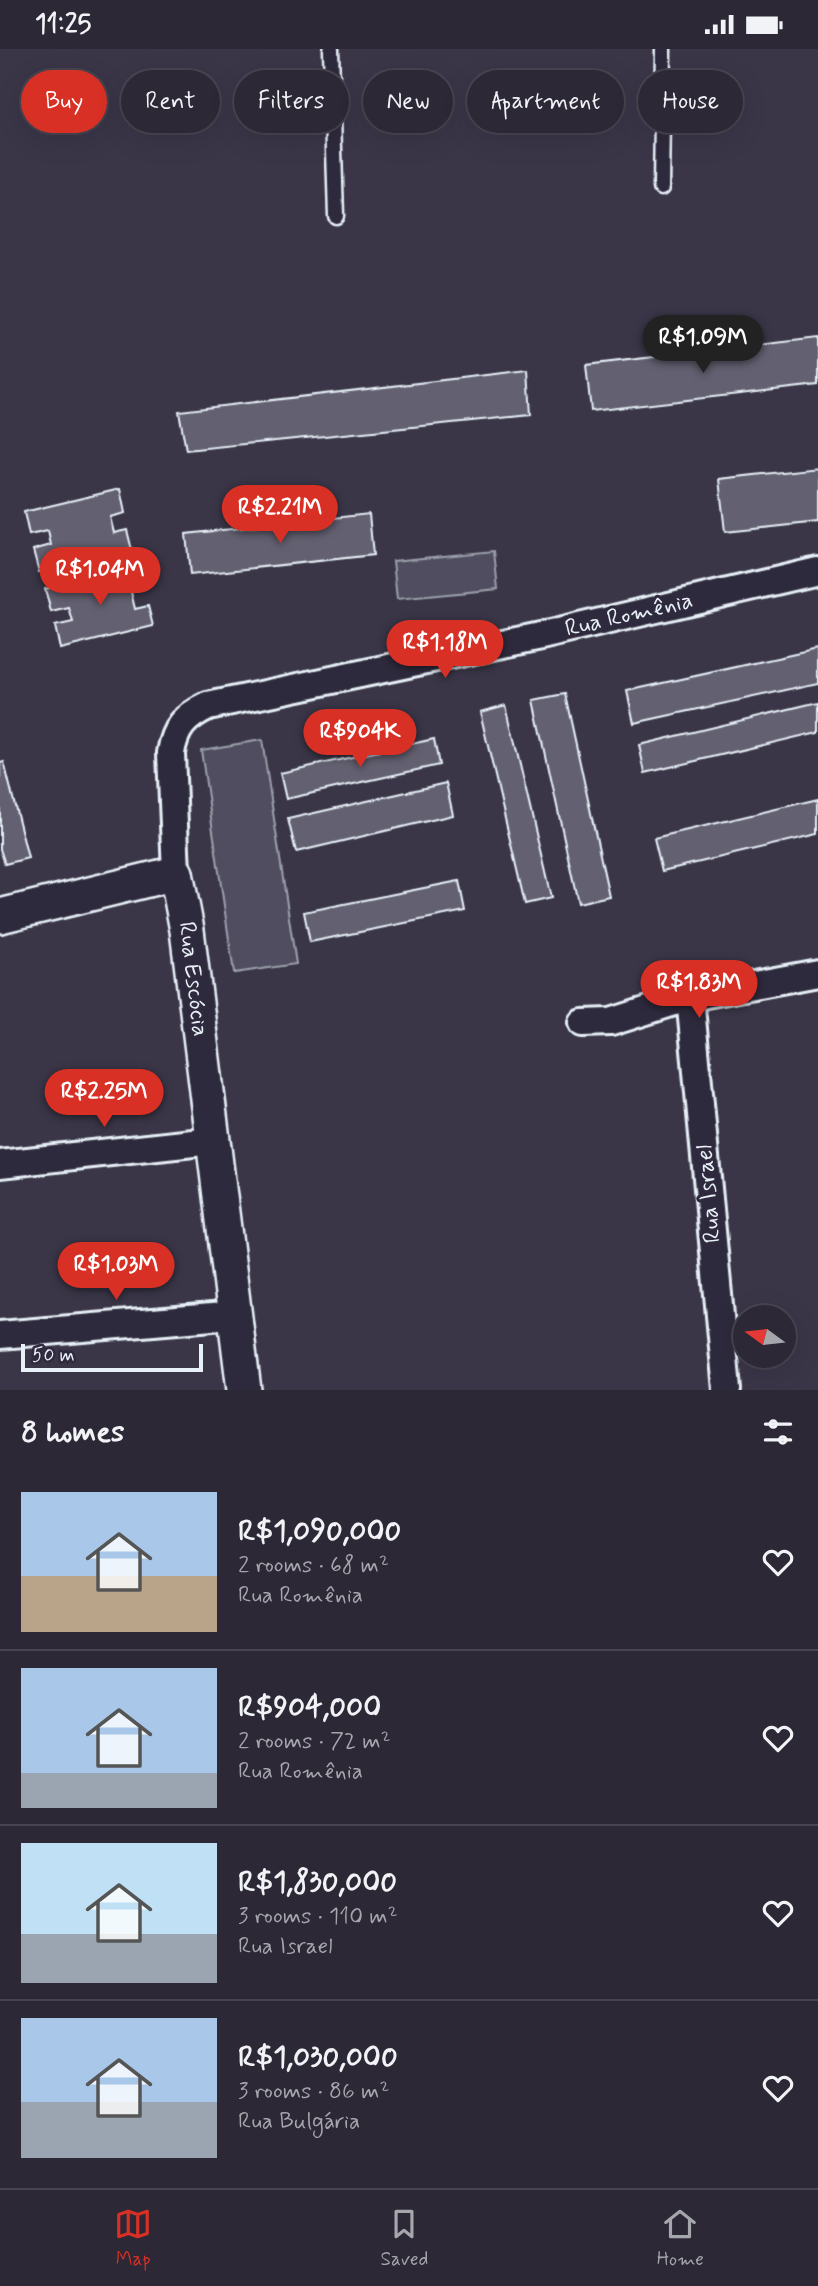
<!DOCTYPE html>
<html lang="en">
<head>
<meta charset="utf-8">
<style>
  body { margin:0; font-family:Mynerve,sans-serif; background:#383442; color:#f1f3f6; height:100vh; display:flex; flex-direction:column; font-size:26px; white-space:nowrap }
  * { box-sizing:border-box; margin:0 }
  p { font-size:23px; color:#a6a6ad }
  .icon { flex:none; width:38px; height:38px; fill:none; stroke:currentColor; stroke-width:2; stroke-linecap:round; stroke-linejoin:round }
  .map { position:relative; height:1341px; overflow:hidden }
  .side { display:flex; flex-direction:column; background:#2c2836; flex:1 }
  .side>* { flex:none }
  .hud { position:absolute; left:21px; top:21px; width:777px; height:63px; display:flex; gap:14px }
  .needle { width:46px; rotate:285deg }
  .tools { position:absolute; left:733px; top:1256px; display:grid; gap:14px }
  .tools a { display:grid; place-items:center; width:63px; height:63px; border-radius:50%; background:#2c2836; box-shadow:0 7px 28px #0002,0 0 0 2px #484451; font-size:35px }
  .scale { position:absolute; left:21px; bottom:18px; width:182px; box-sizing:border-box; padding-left:7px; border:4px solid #e8f1f8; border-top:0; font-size:19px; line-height:24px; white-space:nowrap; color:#e8f1f8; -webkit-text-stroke:5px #2f2a3d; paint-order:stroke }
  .price { position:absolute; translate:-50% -60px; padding:0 16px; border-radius:24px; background:#d93025; color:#fff; font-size:23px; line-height:46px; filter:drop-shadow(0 2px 4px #0008) }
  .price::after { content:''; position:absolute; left:50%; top:42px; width:21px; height:16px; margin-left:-10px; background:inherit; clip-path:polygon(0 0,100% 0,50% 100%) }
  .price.selected { background:#222; color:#fff }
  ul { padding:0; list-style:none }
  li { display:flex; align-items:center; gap:21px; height:175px; padding:0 21px }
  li+li { border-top:2px solid #484451 }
  li span { display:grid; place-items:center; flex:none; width:196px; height:140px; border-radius:0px; color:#555 }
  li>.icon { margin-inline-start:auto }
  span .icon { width:84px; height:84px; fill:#fffc; stroke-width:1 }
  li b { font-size:30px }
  h2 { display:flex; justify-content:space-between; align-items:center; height:84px; padding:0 21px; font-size:30px }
  .tag { padding:0 24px; border-radius:32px; background:#2c2836; box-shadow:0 7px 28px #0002,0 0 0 2px #484451; font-size:24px; line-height:63px }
  .tag.selected { background:#d93025; color:#fff }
  .status { display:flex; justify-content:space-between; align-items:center; height:49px; padding:0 35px; background:#2c2836; direction:ltr }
  .status svg { height:19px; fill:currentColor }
  .tab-bar { display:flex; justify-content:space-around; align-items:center; height:98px; border-top:2px solid #484451; background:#2c2836; font-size:19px; color:#a6a6ad }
  .tab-bar a { display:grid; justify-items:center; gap:4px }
  .tab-bar .selected { color:#d93025 }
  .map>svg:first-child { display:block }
</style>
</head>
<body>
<div class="status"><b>11:25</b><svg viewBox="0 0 49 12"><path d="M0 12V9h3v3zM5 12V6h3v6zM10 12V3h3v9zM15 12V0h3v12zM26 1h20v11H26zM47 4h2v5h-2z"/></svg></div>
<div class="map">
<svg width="818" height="1341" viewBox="0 0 818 1341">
  <rect width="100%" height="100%" fill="#3a3648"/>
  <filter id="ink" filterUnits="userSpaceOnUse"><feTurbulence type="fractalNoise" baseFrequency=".0143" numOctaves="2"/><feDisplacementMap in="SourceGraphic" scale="14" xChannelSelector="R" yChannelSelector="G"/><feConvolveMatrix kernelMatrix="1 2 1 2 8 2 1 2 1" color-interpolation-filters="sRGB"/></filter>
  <g filter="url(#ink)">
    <path fill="#504e5f" stroke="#9ca0ac" stroke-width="2" d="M494 502 498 540 397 550 393 512Z
      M262 691 296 915 234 924 201 701Z"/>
    <path fill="#636171" stroke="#e8f1f8" stroke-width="2" d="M818 289V336L591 362 586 316Z
      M528 321 531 366 186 401 179 362Z
      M818 419V473L725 483 719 430Z
      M120 440 125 464 110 468 114 484 127 481 132 501 39 523 33 501 51 496 48 482 29 486 24 463Z
      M369 465 373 506 190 526 186 485Z
      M140 516 146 539 131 543 135 560 148 557 153 577 60 600 55 577 73 573 69 559 51 563 45 540Z
      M818 600V634L634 674 627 642Z
      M565 645 609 847 578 854 534 651Z
      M818 653V683L645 724 639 696Z
      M506 656 551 849 525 855 480 663Z
      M434 690 439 716 286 750 280 724Z
      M4 713 28 809 5 815 0 800V714Z
      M446 734 453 766 296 803 288 770Z
      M818 750V785L662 822 654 789Z
      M459 832 465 862 310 893 304 863Z"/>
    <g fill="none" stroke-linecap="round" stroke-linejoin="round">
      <g stroke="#e8f1f8" stroke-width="19">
        <path id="service" d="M331 0 336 167
          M661 139 663 0"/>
      </g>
      <g stroke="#e8f1f8" stroke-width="32">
        <path id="minor" d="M176 824 171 704C175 679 185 668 208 657L541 587 818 522
          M690 948 727 1341
          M583 974 611 973 690 948 818 924
          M0 1115 212 1092
          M0 1286 236 1266"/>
      </g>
      <g stroke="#e8f1f8" stroke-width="38">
        <path id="tertiary" d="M0 867 176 824 187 881 244 1341"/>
      </g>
      <use href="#service" stroke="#2f2a3d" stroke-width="14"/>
      <use href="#minor" stroke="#2f2a3d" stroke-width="26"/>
      <use href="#tertiary" stroke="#2f2a3d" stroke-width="33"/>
    </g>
  </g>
  <g text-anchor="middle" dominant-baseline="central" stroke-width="6" stroke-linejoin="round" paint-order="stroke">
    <g font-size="24" fill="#e8f1f8" stroke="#2f2a3d">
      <text transform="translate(629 566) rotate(-13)">Rua Romênia</text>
      <text transform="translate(193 930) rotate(83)">Rua Escócia</text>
      <text transform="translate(709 1145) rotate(-95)">Rua Israel</text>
    </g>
  </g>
</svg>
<div class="tools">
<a><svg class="needle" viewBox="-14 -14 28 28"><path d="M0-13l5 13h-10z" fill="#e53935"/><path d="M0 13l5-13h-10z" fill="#a6a6ad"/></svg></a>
</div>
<div class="scale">50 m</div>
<b class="price selected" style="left:703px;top:326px">R$1.09M</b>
<b class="price" style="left:280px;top:496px">R$2.21M</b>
<b class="price" style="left:100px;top:558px">R$1.04M</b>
<b class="price" style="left:445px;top:631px">R$1.18M</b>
<b class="price" style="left:360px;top:720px">R$904K</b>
<b class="price" style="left:699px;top:971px">R$1.83M</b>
<b class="price" style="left:104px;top:1080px">R$2.25M</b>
<b class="price" style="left:116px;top:1253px">R$1.03M</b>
<div class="hud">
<a class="tag selected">Buy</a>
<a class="tag">Rent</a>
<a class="tag">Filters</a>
<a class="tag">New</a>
<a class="tag">Apartment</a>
<a class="tag">House</a>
</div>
</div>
<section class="side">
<h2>8 homes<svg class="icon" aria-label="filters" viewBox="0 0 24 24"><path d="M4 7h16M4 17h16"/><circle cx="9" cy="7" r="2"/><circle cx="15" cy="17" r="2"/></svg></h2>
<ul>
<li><span style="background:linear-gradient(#a9c7e8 60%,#b9a48a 0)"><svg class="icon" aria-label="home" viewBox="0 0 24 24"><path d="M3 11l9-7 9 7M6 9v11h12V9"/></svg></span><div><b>R$1,090,000</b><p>2 rooms · 68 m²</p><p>Rua Romênia</p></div><svg class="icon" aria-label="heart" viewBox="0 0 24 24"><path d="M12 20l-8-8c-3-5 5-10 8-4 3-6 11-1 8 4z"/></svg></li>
<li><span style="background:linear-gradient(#a9c7e8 75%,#9aa5b1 0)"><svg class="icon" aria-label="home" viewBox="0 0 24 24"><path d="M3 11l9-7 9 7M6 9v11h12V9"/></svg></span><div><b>R$904,000</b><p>2 rooms · 72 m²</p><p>Rua Romênia</p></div><svg class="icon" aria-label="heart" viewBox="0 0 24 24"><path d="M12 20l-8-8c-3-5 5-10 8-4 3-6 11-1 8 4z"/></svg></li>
<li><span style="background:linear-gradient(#bfe0f5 65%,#9aa5b1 0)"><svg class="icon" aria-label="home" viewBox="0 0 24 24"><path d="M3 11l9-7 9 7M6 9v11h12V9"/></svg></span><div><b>R$1,830,000</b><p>3 rooms · 110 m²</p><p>Rua Israel</p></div><svg class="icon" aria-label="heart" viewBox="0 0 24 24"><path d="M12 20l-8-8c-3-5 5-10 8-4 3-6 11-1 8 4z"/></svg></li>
<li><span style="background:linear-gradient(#a9c7e8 60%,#9aa5b1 0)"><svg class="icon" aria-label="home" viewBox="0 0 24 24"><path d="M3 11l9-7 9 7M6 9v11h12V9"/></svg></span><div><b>R$1,030,000</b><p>3 rooms · 86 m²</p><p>Rua Bulgária</p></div><svg class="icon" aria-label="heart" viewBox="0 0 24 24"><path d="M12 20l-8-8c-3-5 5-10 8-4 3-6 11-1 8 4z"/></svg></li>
</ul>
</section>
<nav class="tab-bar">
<a class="selected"><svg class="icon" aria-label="map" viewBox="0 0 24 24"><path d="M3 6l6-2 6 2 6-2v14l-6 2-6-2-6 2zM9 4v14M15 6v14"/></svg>Map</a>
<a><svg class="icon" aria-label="saved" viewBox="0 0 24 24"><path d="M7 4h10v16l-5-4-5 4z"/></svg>Saved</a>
<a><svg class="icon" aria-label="home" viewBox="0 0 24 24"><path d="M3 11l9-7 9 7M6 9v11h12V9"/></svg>Home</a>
</nav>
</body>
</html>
